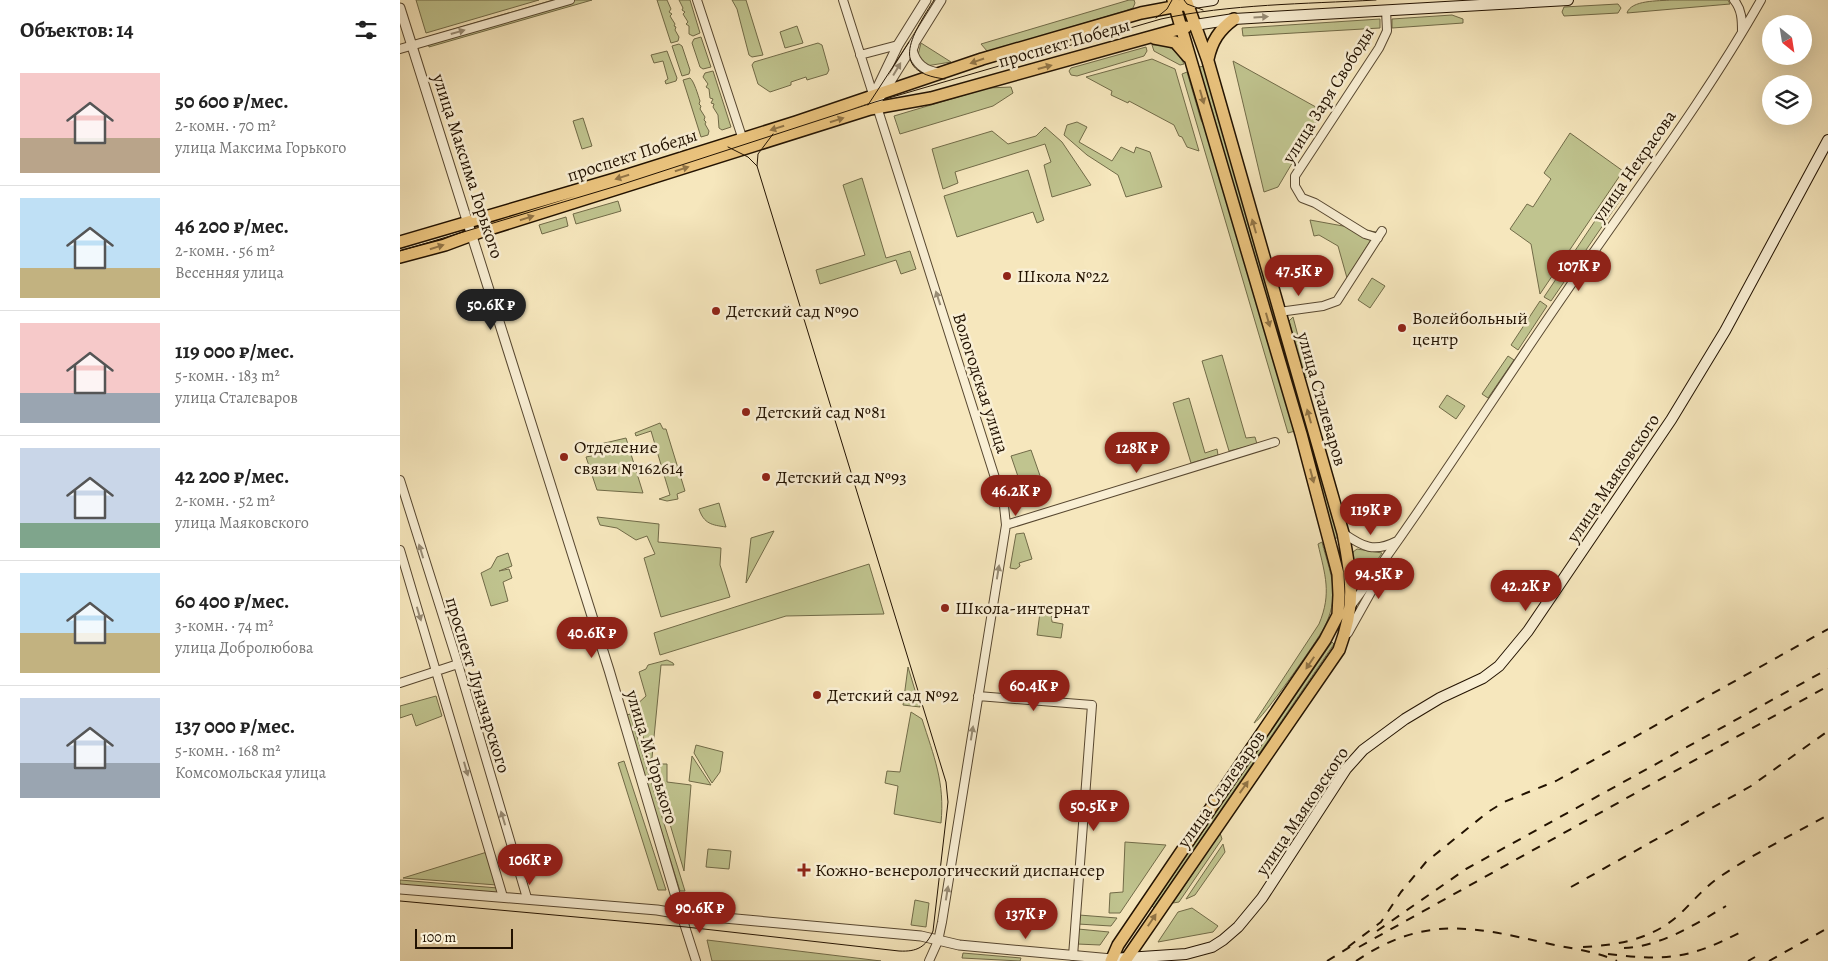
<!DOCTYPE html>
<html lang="ru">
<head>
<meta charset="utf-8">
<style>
  body { margin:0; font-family:Alegreya,serif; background:#f2f2f2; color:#222; height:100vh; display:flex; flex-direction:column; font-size:19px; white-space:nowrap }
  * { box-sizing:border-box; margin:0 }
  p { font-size:16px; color:#767676 }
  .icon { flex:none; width:28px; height:28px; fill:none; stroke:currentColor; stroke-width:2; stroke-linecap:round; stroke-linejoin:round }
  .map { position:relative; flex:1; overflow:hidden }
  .sheet { display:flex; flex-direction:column; background:#fff; width:400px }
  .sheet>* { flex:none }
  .needle { width:32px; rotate:150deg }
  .fabs { position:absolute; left:1362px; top:15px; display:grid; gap:10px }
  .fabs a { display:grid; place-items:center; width:50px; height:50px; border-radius:50%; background:#fff; box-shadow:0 5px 20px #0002; font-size:25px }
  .scale { position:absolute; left:15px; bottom:12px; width:98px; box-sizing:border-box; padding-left:5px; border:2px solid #221201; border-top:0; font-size:14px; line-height:18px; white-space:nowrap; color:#221201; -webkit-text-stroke:4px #f9efd4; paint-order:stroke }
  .price { position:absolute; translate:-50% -42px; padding:0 11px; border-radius:18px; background:#8f2418; color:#fff; font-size:16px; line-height:32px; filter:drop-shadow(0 1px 2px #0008) }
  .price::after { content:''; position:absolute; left:50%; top:30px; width:15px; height:11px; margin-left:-8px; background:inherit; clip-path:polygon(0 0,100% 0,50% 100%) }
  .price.current { background:#222; color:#fff }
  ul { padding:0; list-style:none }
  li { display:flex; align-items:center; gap:15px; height:125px; padding:0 20px }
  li+li { border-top:1px solid #e0e0e0 }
  li span { display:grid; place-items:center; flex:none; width:140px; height:100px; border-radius:0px; color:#555 }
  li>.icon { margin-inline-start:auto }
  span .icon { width:60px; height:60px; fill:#fffc; stroke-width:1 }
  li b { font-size:21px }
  h2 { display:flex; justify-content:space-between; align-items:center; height:60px; padding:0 20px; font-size:21px }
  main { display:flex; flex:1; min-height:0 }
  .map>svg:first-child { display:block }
</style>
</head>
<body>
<main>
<section class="sheet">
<h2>Объектов: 14<svg class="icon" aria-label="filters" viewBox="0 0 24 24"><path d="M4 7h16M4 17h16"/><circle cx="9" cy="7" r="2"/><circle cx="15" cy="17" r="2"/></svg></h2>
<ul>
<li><span style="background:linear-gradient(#f6c9c9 65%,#b9a48a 0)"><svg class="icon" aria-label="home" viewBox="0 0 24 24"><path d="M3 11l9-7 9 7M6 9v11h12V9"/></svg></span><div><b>50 600 ₽/мес.</b><p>2-комн. · 70 m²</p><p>улица Максима Горького</p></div></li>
<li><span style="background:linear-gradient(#bfe0f5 70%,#c2b280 0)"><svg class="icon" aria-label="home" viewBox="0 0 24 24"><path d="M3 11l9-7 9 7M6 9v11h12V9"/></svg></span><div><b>46 200 ₽/мес.</b><p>2-комн. · 56 m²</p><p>Весенняя улица</p></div></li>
<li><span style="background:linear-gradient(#f6c9c9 70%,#9aa5b1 0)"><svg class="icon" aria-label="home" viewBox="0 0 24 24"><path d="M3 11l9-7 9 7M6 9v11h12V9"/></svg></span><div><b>119 000 ₽/мес.</b><p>5-комн. · 183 m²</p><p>улица Сталеваров</p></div></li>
<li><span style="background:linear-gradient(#c9d6e8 75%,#7fa58c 0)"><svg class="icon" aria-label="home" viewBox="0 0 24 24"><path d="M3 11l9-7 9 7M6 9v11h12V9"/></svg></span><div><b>42 200 ₽/мес.</b><p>2-комн. · 52 m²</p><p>улица Маяковского</p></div></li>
<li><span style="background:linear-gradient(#bfe0f5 60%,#c2b280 0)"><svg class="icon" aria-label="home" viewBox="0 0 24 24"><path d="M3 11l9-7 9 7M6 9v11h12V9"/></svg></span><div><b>60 400 ₽/мес.</b><p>3-комн. · 74 m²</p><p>улица Добролюбова</p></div></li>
<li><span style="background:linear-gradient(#c9d6e8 65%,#9aa5b1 0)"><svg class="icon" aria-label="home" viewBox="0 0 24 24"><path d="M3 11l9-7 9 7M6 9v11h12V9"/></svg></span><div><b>137 000 ₽/мес.</b><p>5-комн. · 168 m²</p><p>Комсомольская улица</p></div></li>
</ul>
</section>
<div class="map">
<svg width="1428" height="961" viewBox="0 0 1428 961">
  <rect width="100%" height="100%" fill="#f6e7bd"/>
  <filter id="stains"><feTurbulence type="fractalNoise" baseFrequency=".004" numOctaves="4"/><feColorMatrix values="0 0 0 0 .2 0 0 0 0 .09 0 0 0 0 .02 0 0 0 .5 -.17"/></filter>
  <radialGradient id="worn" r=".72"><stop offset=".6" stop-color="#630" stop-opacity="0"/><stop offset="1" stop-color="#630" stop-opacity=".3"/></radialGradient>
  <path fill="#c0c48f" stroke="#716b48" d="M16 0H139L26 33Z
    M153 0H192L29 47 27 37Z
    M257 0H267L271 9 269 12 272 14 270 16 275 24 274 26 276 27 275 30 279 37 278 41 271 43Z
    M279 0H290L300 33 293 36 289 34V26L286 24 288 22 283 14 285 12 282 10 283 8Z
    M332 0H346L363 55 352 57 349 55 337 9Z
    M729 0H734L735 3 733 8 725 11 594 50 587 51 581 44Z
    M1272 0H1328L1330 4 1227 13C1231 0 1258 1 1272 0Z
    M1218 4 1221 8 1218 13 1164 16 1162 12 1164 7Z
    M1052 15 1063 19V23L992 28V19Z
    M980 19V28L843 36 842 28Z
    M397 26 403 43 385 48 380 32Z
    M301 37 311 67 303 69 300 67 292 43 294 39Z
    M418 43 422 45 429 70 427 74 407 80 406 77 391 82V85L370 92 358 84 352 65 354 62Z
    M521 43 551 62 526 66 518 55Z
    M279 44 282 46 290 70 289 74 282 76 272 46Z
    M752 45C768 43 777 50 784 64L780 65 754 51Z
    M746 47 747 51 744 56 677 76 671 75 669 71 671 68Z
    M267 51 277 78 276 81 266 84 265 81 268 79 263 61 254 63 251 55Z
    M752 59 775 69 799 151 787 147 782 137 779 136 774 125 729 101 728 103 711 95 712 91 686 77Z
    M833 61 923 111 878 187 864 192Z
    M805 66 908 427 904 428 799 67Z
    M313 71 331 127 322 130 319 128 318 115 313 107 314 104 311 103 313 99 310 98 309 89 306 87 308 84 303 77 305 73Z
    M787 72 801 120 808 133 895 431 888 433 782 74Z
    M290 78C294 81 298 95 300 101L299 104 301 106 300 109 305 117 304 120 306 122 305 124 309 131 308 135 301 137 283 80Z
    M611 87 613 93 593 106 500 134 494 116 588 88Z
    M183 118 192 146 182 149 173 121Z
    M677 122 687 127 679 142 712 161 721 147 734 153 736 147 750 152 762 187 726 197 718 175 687 155 664 135 667 125Z
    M645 127 662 142 691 185 652 197 644 165 651 162 645 144 555 172 558 183 543 189 532 149 592 131 608 144 636 136Z
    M1170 133 1223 171 1140 294 1131 244 1110 229 1127 204 1133 207 1151 179 1144 173Z
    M628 170 644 220 637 223 633 212 557 237 544 196Z
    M462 178 486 258 510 251 516 269 501 274 496 260 420 284 416 270 465 255 443 185Z
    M1215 191 1223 196 1151 301 1144 297Z
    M218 201 221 211 176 224 173 214Z
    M166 217 168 226 142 234 139 225Z
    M910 220 976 232 947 278 938 246 919 235 914 236Z
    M972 278 985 286 970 308 958 300Z
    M1140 301 1147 306 1118 350 1111 345Z
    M893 317 909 377 904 378 889 321Z
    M822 355 846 438 855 437 857 444 829 451 802 361Z
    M1108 356 1114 360 1088 398 1082 394Z
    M1047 395 1065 406 1056 419 1039 407Z
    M789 398 805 453 817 449 818 455 791 463 773 403Z
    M260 423 263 429H266L285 491 277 494 278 499 267 501 259 499 270 495 251 431 236 436 235 433Z
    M910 433 938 537 935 539 905 435Z
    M226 438 243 493 197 490 186 457 195 455 192 446Z
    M631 450 644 487 624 494 611 456Z
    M319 503 326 527C312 525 304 524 299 509Z
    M197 517 259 524 258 542 321 548 320 565 330 597 261 617 244 558 255 554 247 536 236 540 217 528 200 525Z
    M374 531 346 583 351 538Z
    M624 533 632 559 619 563 620 566 616 569 610 568 616 534Z
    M922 542C926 559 934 578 933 595 933 606 929 618 924 628 917 641 862 720 854 723L919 624C932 593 925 575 918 544Z
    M957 549 982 553 968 574 964 576 957 573 952 557 953 552Z
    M108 553 112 566 99 571 109 569 112 578 103 582 108 601 91 606 81 573 91 568 97 557Z
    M469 564 484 614 386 616 260 655 254 633Z
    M641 605 651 607 652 622 663 624 661 638 637 635Z
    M932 642 934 644 754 908 752 906Z
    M267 660 273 663 274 665H261L252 758 250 759 234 707 246 696 239 672 246 669 248 665Z
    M508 667 520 707 503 705Z
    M36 696 42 716 16 726 12 714 0 718V706Z
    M511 712 522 719C534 757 545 782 541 823L494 814 498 786 485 783 487 771 500 772Z
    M230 714 285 891H280L227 720V715Z
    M296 745 323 752 320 772 312 783 294 753Z
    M292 756 311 785 289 781Z
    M224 761 266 890H258L218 763Z
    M252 764H267V782L291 785 284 871Z
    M820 833 822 839 779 902 773 903Z
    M725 842 766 845 720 913H709L710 893 723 892Z
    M823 844 825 852 795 895 786 899Z
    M308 849 331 851 329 869 306 867Z
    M87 852 97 885 3 878Z
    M0 880 98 888 101 895 0 887Z
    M515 900 529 903 526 927 511 925Z
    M792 908 818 926 813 932 758 942 778 912Z
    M679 915 717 918 711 926 678 924Z
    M678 929 709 932 700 945 677 944Z
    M307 940 481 961H312Z
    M563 953 621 958 620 961 562 958Z"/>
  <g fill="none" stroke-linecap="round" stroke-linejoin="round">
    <g stroke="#574730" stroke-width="10">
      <path id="minor" d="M297 0 344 143
        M443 0 604 506 606 525 542 922 538 941 529 961
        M1334 0C1342 10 1342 20 1342 32
        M0 49 170 0
        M460 55 498 45
        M978 238 965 234 915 203 902 198 895 186V176L979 48 987 31 986 10
        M879 312 923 306 937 301 982 231
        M0 480 58 664 127 898
        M606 525 875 442
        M943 533C963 547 974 553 997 541
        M0 550 103 897
        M950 607C1026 505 1094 396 1166 292 1232 195 1304 101 1361 0
        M948 633 985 567
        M0 683 58 664
        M578 696 692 705 673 956
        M281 914 296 961"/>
    </g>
    <g stroke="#574730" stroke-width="11">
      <path id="tertiary" d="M0 8 209 670 281 914
        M514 45 512 50C516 64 524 71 539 73
        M473 97 498 45 526 0
        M470 109 483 93 541 0
        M0 889 257 910 281 914 521 936 559 945 712 959"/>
    </g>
    <g stroke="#221201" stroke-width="12">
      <path id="secondary" d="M787 4 813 0
        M795 25 834 19 1168 0
        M712 959 786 954 812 947 823 940 838 927 862 898 946 769 963 750 1005 719 1040 698 1083 678 1099 666 1128 631 1271 420 1325 331 1428 140"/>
    </g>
    <g stroke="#221201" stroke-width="14">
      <path id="primary" d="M754 38 775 42 788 57
        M808 59C812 41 819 30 834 19
        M0 242 218 178 396 122 582 59 741 13 783 5
        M0 257 45 245 80 232 470 109 531 98 786 27
        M711 961 718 945 925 640 938 615 939 595 938 574 901 434 773 0
        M725 961 939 650C956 604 952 580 943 533L808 61 786 0"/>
    </g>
    <use href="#minor" stroke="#f9efd4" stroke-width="8"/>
    <use href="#tertiary" stroke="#f9efd4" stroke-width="9"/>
    <use href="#secondary" stroke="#f9efd4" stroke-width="10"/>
    <use href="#primary" stroke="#ebc47e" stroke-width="11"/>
    <path stroke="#221201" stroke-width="1" d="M534 0C515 31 485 72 545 79
      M784 0 787 4 803 10
      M756 18 767 9 772 0
      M468 105 509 42
      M328 147 348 157 357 166
      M0 251 220 185 475 102 761 19C830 4 904 4 976 0
      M0 901 286 927 499 951C517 952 526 947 533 931L548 802 546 782 357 166 358 154 373 134"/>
    <path stroke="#221201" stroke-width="2" stroke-dasharray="9 9" stroke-linecap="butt" d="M1171 887 1351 786 1428 731
      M977 931 1066 869 1428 669
      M948 947 981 922 1001 892 1026 862 1088 812 1104 802 1156 781 1428 629
      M959 947 1428 686
      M1183 947C1220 945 1254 939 1282 912 1295 899 1306 886 1321 876 1355 853 1392 835 1428 815
      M1224 948C1262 946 1294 925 1326 906
      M1208 954C1266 961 1289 959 1341 932
      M927 961 953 945
      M956 961C1026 914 1074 927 1150 944 1173 949 1195 951 1217 961
      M1348 961 1355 957
      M1369 961 1428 928"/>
  </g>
  <defs><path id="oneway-solid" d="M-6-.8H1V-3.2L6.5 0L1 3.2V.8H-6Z" transform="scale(1.25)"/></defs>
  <g fill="#988c75">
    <use href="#oneway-solid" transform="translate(861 17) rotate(-3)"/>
    <use href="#oneway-solid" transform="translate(58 32) rotate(-16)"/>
    <use href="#oneway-solid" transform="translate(497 69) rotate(-59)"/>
    <use href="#oneway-solid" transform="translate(538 298) rotate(-108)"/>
    <use href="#oneway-solid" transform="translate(21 551) rotate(-107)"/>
    <use href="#oneway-solid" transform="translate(598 572) rotate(-81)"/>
    <use href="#oneway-solid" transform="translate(19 614) rotate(73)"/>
    <use href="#oneway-solid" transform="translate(572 733) rotate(-81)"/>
    <use href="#oneway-solid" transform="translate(66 769) rotate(74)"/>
    <use href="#oneway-solid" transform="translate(103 818) rotate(-107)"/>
    <use href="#oneway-solid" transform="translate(547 893) rotate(-81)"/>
  </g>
  <g fill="#917446">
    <use href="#oneway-solid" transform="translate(577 61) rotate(161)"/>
    <use href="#oneway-solid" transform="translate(645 67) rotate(-15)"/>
    <use href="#oneway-solid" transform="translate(802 97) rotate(74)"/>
    <use href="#oneway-solid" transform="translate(437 120) rotate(-18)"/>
    <use href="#oneway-solid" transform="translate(377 128) rotate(163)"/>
    <use href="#oneway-solid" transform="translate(282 169) rotate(-18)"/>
    <use href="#oneway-solid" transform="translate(222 177) rotate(162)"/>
    <use href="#oneway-solid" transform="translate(127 218) rotate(-17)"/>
    <use href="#oneway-solid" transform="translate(854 226) rotate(-106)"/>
    <use href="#oneway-solid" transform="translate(37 247) rotate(-17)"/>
    <use href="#oneway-solid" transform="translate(868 320) rotate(74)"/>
    <use href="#oneway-solid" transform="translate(909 416) rotate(-106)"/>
    <use href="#oneway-solid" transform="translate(912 476) rotate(75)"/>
    <use href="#oneway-solid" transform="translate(910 663) rotate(124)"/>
    <use href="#oneway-solid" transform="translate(844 787) rotate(-55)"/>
    <use href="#oneway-solid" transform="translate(752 920) rotate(-56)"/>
  </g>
  <g fill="#8f2418" stroke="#f9efd4" stroke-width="2">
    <circle cx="607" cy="276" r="5"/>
    <circle cx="316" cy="311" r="5"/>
    <circle cx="1002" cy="328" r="5"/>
    <circle cx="346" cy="412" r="5"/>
    <circle cx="164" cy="457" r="5"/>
    <circle cx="366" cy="477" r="5"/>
    <circle cx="545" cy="608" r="5"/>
    <circle cx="417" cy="695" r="5"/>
    <path d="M401.5 862.5h5v5h5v5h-5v5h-5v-5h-5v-5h5z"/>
  </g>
  <g text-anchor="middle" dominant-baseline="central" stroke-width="5" stroke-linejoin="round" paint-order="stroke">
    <g font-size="18" fill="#221201" stroke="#f9efd4">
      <text transform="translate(664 43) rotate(-16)">проспект Победы</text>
      <text transform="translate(928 95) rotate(-58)">улица Заря Свободы</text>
      <text transform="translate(232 155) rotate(-18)">проспект Победы</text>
      <text transform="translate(68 166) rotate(72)">улица Максима Горького</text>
      <text transform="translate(1234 166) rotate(-55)">улица Некрасова</text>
      <text transform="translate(581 383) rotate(72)">Вологодская улица</text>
      <text transform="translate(922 399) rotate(74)">улица Сталеваров</text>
      <text transform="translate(1213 478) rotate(-56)">улица Маяковского</text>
      <text transform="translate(78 685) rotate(73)">проспект Луначарского</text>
      <text transform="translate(252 757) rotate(73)">улица М.Горького</text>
      <text transform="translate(821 789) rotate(-55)">улица Сталеваров</text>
      <text transform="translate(902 811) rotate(-56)">улица Маяковского</text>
    </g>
    <g font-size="18" fill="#221201" stroke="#f9efd4" text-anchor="start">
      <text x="617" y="276">Школа №22</text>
      <text x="326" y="311">Детский сад №90</text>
      <text x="1012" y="318">Волейбольный<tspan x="1012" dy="21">центр</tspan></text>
      <text x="356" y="412">Детский сад №81</text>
      <text x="174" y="447">Отделение<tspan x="174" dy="21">связи №162614</tspan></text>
      <text x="376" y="477">Детский сад №93</text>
      <text x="555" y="608">Школа-интернат</text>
      <text x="427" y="695">Детский сад №92</text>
      <text x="415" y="870">Кожно-венерологический диспансер</text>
    </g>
  </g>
  <rect width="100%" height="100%" filter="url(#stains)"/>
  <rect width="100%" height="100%" fill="url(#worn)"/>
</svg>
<div class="fabs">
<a><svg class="needle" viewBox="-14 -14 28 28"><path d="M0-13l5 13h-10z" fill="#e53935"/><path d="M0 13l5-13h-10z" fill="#767676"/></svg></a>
<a><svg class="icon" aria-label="layers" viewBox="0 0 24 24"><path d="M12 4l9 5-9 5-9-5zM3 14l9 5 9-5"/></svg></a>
</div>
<div class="scale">100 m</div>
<b class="price" style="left:1179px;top:292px">107K ₽</b>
<b class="price" style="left:899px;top:297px">47.5K ₽</b>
<b class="price current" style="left:91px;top:331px">50.6K ₽</b>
<b class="price" style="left:737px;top:474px">128K ₽</b>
<b class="price" style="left:616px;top:517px">46.2K ₽</b>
<b class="price" style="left:971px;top:536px">119K ₽</b>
<b class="price" style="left:979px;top:600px">94.5K ₽</b>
<b class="price" style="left:1126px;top:612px">42.2K ₽</b>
<b class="price" style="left:192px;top:659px">40.6K ₽</b>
<b class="price" style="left:634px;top:712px">60.4K ₽</b>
<b class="price" style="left:694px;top:832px">50.5K ₽</b>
<b class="price" style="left:130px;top:886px">106K ₽</b>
<b class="price" style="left:300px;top:934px">90.6K ₽</b>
<b class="price" style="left:626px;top:940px">137K ₽</b>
</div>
</main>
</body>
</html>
